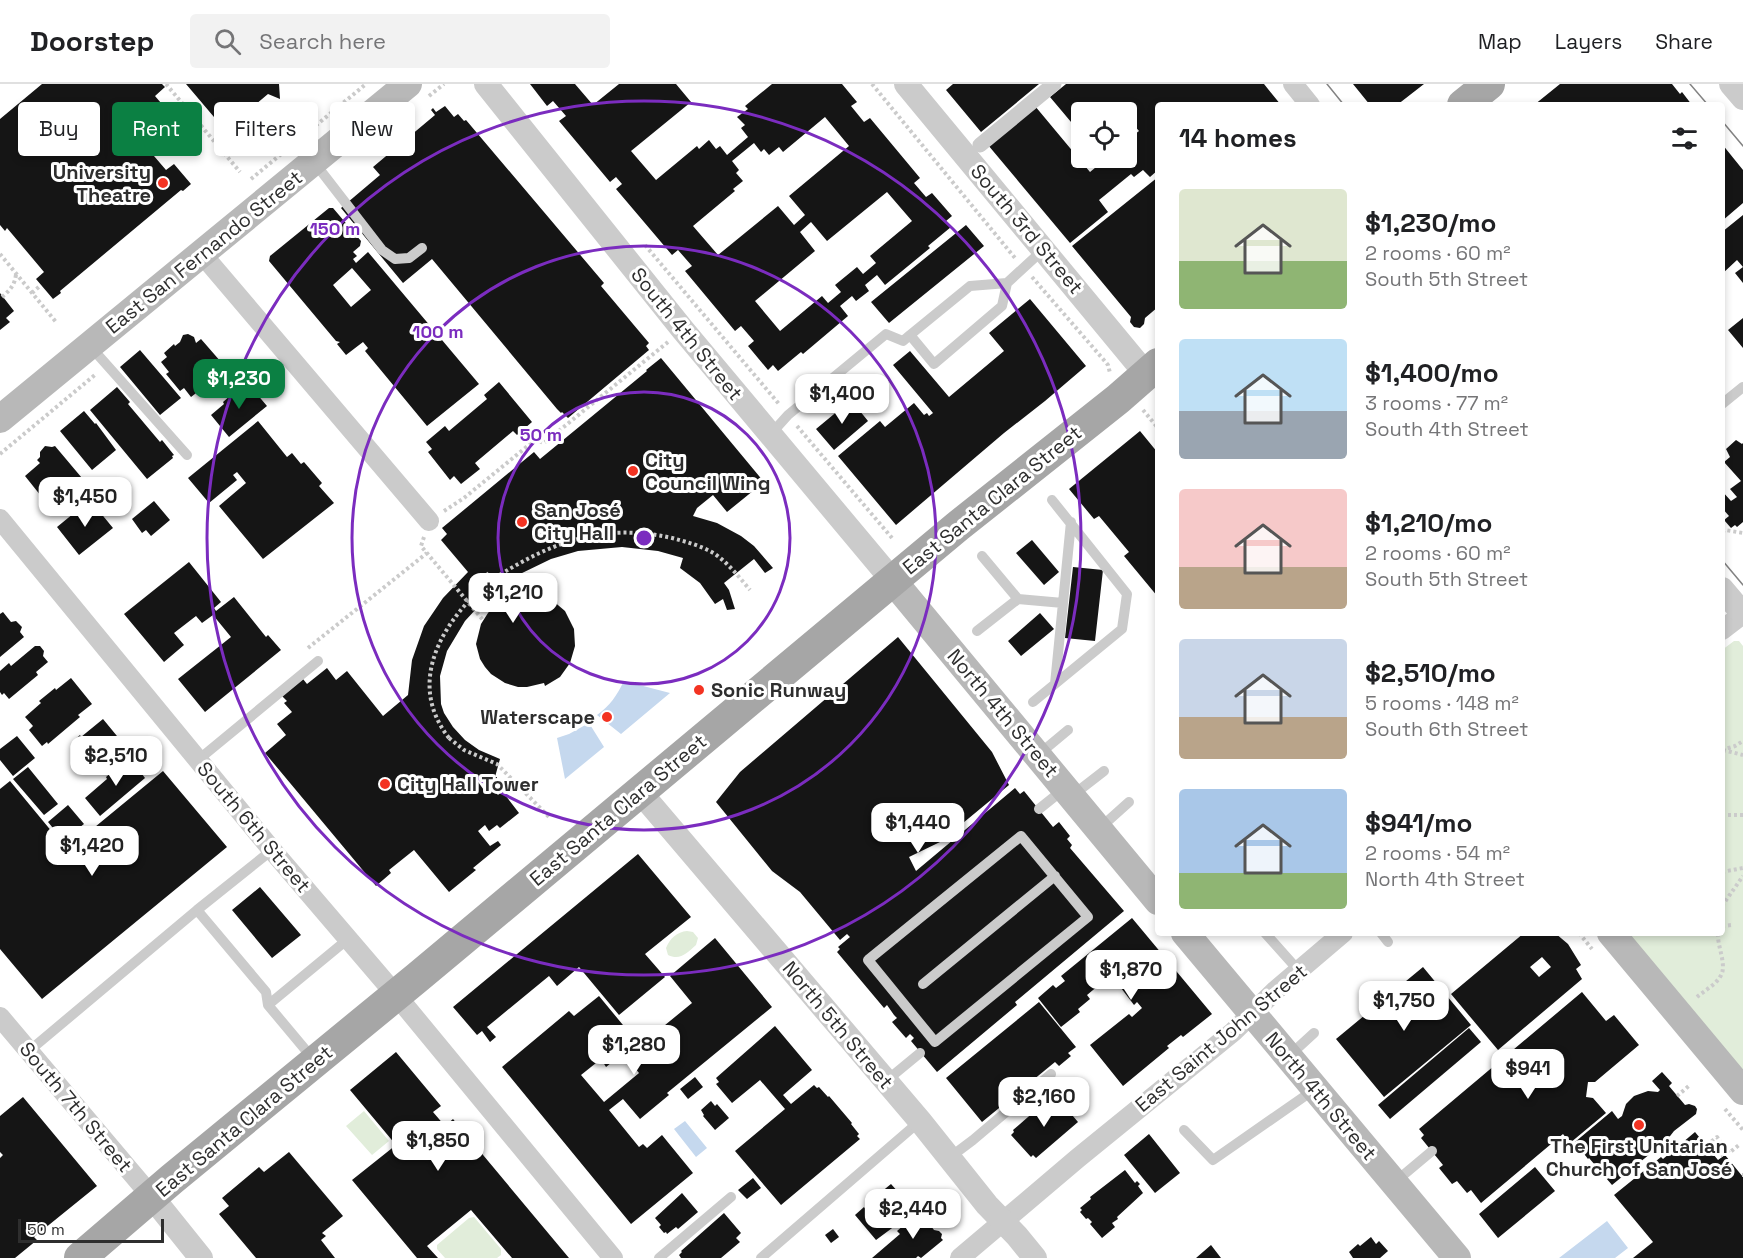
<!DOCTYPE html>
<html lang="en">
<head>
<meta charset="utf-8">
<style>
  body { margin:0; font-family:"Space Grotesk",sans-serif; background:#f2f2f2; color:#202124; height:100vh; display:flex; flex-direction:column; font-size:22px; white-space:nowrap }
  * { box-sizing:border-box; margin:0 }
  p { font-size:20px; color:#757577 }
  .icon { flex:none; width:33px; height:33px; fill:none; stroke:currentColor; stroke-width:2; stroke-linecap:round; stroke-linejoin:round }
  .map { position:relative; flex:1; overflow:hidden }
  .side { position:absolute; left:1155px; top:18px; width:570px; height:834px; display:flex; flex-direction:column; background:#fff; border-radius:6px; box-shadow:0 3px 9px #0003 }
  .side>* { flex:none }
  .banner { position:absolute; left:18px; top:18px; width:570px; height:54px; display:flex; gap:12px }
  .tools { position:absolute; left:1071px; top:18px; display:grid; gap:12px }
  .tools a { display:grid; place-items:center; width:66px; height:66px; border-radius:6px; background:#fff; box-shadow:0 3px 9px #0003; font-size:30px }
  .scale { position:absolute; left:18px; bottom:15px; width:146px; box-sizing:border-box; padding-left:6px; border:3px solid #2e2e2e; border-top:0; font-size:16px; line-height:21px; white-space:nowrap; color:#2e2e2e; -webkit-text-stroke:4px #fff; paint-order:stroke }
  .price { position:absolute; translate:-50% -51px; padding:0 14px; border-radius:12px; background:#fff; color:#222; font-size:20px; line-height:39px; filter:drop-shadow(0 2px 3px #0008) }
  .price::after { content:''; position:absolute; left:50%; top:36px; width:18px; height:14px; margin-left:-9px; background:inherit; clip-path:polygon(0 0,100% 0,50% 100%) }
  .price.current { background:#0b8043; color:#fff }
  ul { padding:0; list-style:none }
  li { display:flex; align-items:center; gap:18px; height:150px; padding:0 24px }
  li span { display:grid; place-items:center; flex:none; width:168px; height:120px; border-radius:6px; color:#555 }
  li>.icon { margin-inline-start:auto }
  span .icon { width:72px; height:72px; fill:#fffc; stroke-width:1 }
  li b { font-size:26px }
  h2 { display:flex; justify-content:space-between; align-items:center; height:72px; padding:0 24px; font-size:26px }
  .pill { padding:0 21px; border-radius:6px; background:#fff; box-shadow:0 3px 9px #0003; font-size:21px; line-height:54px }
  .pill.current { background:#0b8043; color:#fff }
  header { display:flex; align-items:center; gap:36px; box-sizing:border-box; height:84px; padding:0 30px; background:#fff; border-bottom:2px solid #e0e0e0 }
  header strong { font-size:28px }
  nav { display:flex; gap:33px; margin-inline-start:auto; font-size:21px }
  .search { width:420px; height:54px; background:#f2f2f2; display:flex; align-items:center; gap:15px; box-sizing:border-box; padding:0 21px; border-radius:6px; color:#757577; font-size:22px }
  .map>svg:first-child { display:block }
</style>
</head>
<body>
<header>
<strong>Doorstep</strong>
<div class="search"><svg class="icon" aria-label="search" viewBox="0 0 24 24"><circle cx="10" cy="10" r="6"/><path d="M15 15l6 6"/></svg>Search here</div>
<nav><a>Map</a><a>Layers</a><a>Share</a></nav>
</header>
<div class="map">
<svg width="1743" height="1174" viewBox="0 0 1743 1174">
  <rect width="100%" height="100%" fill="#fff"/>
  <path fill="#e1edda" d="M1734 557H1739L1743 562V987L1628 849H1722V566Z
    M687 847 693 848 698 854 696 861C687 869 680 877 668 871L666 864C670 854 677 848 687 847Z
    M364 1027 389 1057 372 1071 346 1042Z
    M474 1133 501 1165V1171L497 1174H445L437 1165V1161L469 1134Z"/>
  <path fill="#c5d8ee" d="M624 597 670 609 621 650 597 631C610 622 617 611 624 597Z
    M589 639 604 663 565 695 557 654 569 650Z
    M685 1037 707 1064 696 1073 674 1045Z
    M1607 1137 1628 1164 1615 1174H1559Z"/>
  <path fill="#151515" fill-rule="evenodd" d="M42 0H162L165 3 155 12 161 19 130 44 166 86 174 80 191 100 183 107 181 106 60 207 61 209 53 215 36 195 44 188 7 144 5 147 0 141V35Z
    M186 0H279L280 15 268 10 225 46Z
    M530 0H575L593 21 619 0H676L691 18 631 67 656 96 697 62 699 65 709 56 716 65 720 62 727 71 748 53 741 44 745 41 737 33 748 25 745 22 772 0H842L857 18 851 22 864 38 870 34 920 94 914 99 926 113 932 109 952 132 946 137 951 143 928 162 930 164 885 201 877 191 865 201 869 207 856 217 852 212 840 222 848 232 803 270 801 268 778 287 773 281 768 286 748 262 754 257 741 242 735 247 685 187 692 182 678 166 672 171 616 105 622 100 616 93 610 98 559 37 566 32 553 17 547 22ZM825 33 849 62 789 112 805 131 794 141 778 122 718 171 693 142 735 107 733 105 743 97 736 89 739 86 732 77 754 59 761 68 764 65 769 71 779 63 783 68ZM887 108 912 137 870 172 876 179 863 190 857 183 835 201 841 208 828 219 822 212 780 247 755 217 815 167 800 148 811 138 827 157Z
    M953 0H1039L981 48 946 6Z
    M1066 0H1264L1281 21H1158V86L1150 93 1143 86 1134 93 1131 90 1104 112 1099 116 1108 128 1070 159 988 61 1035 22 1090 88 1107 74H1126V57L1139 47 1126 32V28H1123L1117 21 1107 28H1082V51L1050 13Z
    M1353 0H1424L1397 21H1370Z
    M1560 0H1672L1680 10 1682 8 1692 21H1534Z
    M445 22 454 33 458 30 464 37 466 36 604 199 601 202 649 259 646 262 649 266 568 334 562 328 561 329 557 325 432 175 403 199 341 124 380 91 373 83 435 31 431 26 433 24 436 28Z
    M1722 60 1743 86V119L1722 137Z
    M1158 93V223L1145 234 1144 240 1140 244 1134 243 1130 238 1131 233 1072 162Z
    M329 124H333L361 157 360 162 353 168 357 172 353 175 356 179 368 168 479 300 427 342 365 267 368 264 363 258 346 271 337 260 340 258 336 257 269 177 270 172ZM352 184 371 206 351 223 333 201Z
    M1743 131V199L1735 189 1743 183 1737 176 1722 190V148Z
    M966 141 984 162 889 239 871 218Z
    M0 209 14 227 6 234 10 238 0 246Z
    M1030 215 1086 282 1045 317 1004 349 896 441 838 372 880 337 885 343 914 319 924 331 927 329 929 332 933 329 893 281 910 267 949 313 1004 267 989 249Z
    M1743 234V264L1728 246Z
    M188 250 194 253 196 259 201 255 221 278 217 282 222 289 191 313 184 304 180 307 166 290 169 288 161 278 167 273 164 269 174 260 175 262 180 258 183 251Z
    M140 266 181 314 160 331 120 283Z
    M661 274 764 398 727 428 713 411 697 424 693 432 717 439 741 452 754 462 773 484 765 489 754 475 724 499 729 506 734 522 735 525 727 526 723 515 715 520 700 499 680 484 683 474 658 467 622 463 578 467 551 475 518 491 506 499 510 513 527 509 544 512 552 516 565 527 574 545 575 562 570 579 560 593 545 602 544 599 527 603H518L505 599 491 590 485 583 480 575 476 560 481 540 488 529 495 521 488 512 465 537 447 567 440 592 441 620 444 629 453 643 465 656 479 666 500 675 495 693H497L496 698 480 692 476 695 486 709 492 704 498 711 502 707 519 729 500 744 497 741 489 747 485 741 478 747 490 762 498 757 501 761 473 784 476 786 449 808 414 766 389 786 391 789 376 802 265 669 286 651 277 640 292 628 284 619 287 617 282 612 303 595 307 600 327 584 336 596 347 587 383 632 408 611 412 576 424 542 443 514 468 488 441 456 447 450 442 444 534 368 540 375 647 287 646 286Z
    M250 298 258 308 256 309 267 322 229 353 211 331 224 320 223 318 231 311 232 313Z
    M499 298 532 338 517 351 513 347 475 379 480 385 461 400 454 392 450 396 428 368 432 365 426 358 445 342 449 347 487 315 484 311Z
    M117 303 130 318 128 320 160 358 162 356 174 371 172 372 173 374 147 395 90 326Z
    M851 316 868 337 834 366 816 345Z
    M84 327 95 340 96 339 116 366 92 386 60 347Z
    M258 337 287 373 292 369 301 380 304 378 322 399 319 402 334 419 263 475 219 422 246 399 237 388 233 391 237 396 209 419 188 394Z
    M1140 347 1158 369V513L1124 472 1129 468 1099 432 1094 435 1069 405Z
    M1736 356 1742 360 1743 359V438L1737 443 1735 441 1731 444 1724 436 1729 432 1722 424V407L1731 417 1737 413 1730 405 1741 397 1724 378 1730 373 1726 365Z
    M45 362 52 363 55 362 87 400 53 427 25 392 40 379 37 376 40 373V368Z
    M90 416 113 444 79 471 57 443Z
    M154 417 170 436 151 452 146 446 142 449 132 435Z
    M1032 456 1059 488 1044 501 1016 469Z
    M189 478 221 518 214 524 216 527 234 513 266 553 268 551 281 566 205 628 178 595 231 553 213 531 202 539 196 532 174 549 184 561 164 578 124 530Z
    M1073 483 1103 486 1095 557 1065 554Z
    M3 528 11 538 16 537 22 543 20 548 24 553 0 573V530Z
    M1040 529 1054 545 1021 572 1008 557Z
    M898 553 992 668 1009 701 940 758 909 773 916 787 1015 704 1020 710 1024 707 1053 743 1059 738 1070 752 1067 755 1072 761 1070 764 1124 827 1015 918 1017 921 937 988 911 957 914 954 910 950 906 954 892 938 897 934 894 931 887 921 884 924 837 868 840 865 838 863 850 853 847 850 840 856 800 808 772 787 716 718 740 688Z
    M35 562H40L44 567 43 572 48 578 36 588 38 591 9 615 4 609 2 611 0 608V587L9 579 11 582Z
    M71 594 92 620 78 631 80 633 48 660 47 658 42 662 29 646 33 642 25 633 41 619 39 617 55 604 56 606Z
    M103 635 126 663 104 681 106 683 100 688 74 656 80 651 81 653Z
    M17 652 35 674 13 692 0 676V665Z
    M131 676 134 680 141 682 143 687 142 690 145 694 100 732 85 714 107 695 106 693 118 683 120 685Z
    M28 683 58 720 44 731 13 695Z
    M163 687 227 763 42 915 0 865V705L10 697 67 766Z
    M68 721 84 740 75 747 77 750 66 760 48 738Z
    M638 770 691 833 645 870 665 893 619 931 579 883 557 902 549 892 487 943 496 953 490 958 482 947 477 951 453 923Z
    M260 803 301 851 272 874 232 826Z
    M1132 834 1212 930 1183 953 1181 951 1167 962 1169 964 1123 1002 1090 961 1129 930 1132 933 1142 924 1137 918 1134 921 1118 900 1121 898 1118 893 1133 881 1129 876 1087 911 1090 915 1078 925 1080 928 1061 943 1038 914 1053 901 1056 904 1065 897 1061 892Z
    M1524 849H1555L1568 860 1581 881 1576 885 1582 895 1498 966 1451 910ZM1542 873 1551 883 1539 893 1530 883Z
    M715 854 772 923 667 1009 669 1011 640 1035 623 1015 609 1026 639 1063 643 1060 647 1064 662 1051 693 1089 631 1140 502 983 569 927 574 932 599 912 637 958 606 983 601 975 581 991 604 1018 639 989 626 973 692 919 670 892Z
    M1423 883 1471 941 1384 1013 1336 955Z
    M1582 908 1606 937 1614 931 1639 961 1595 998H1588L1586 1013 1593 1014 1606 1029 1570 1059 1563 1050 1481 1119 1471 1106 1467 1109 1457 1097 1452 1100 1439 1084 1443 1081 1421 1054 1424 1051 1419 1045Z
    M1039 918 1076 963 1068 969 1071 972 1059 982 1055 978 982 1038 946 994Z
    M775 942 812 986 783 1011 791 1020 814 1001 817 1004 819 1003 828 1013 829 1012 852 1039 851 1040 859 1050 857 1052 860 1055 781 1121 735 1067 785 1025 760 996 732 1019 716 1000 719 998 716 994Z
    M1469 944 1481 958 1390 1035 1378 1021Z
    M396 968 441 1022 433 1028 445 1042 453 1035 569 1174H512L471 1126 427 1162 438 1174H417L352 1096 396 1061 350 1006Z
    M1662 988 1672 999 1669 1002 1685 1021 1689 1020 1695 1022 1697 1025 1696 1030 1674 1047 1667 1056 1612 1101 1589 1074 1588 1075 1575 1058 1612 1027 1618 1035 1622 1032 1626 1020 1634 1012 1648 1007 1658 1008 1660 1006 1652 997Z
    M695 993 703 1003 688 1015 680 1005Z
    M1050 996 1057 1005 1041 1018 1034 1010Z
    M1052 1012 1065 1027 1067 1025 1078 1038 1036 1074 1033 1071 1031 1073 1011 1051 1014 1048 1013 1046Z
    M23 1013 97 1102 34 1153 37 1156 15 1174H0V1074L3 1071 0 1068V1032Z
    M711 1017 715 1022 717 1020 729 1034 715 1046 703 1032 704 1031 701 1026Z
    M1695 1048 1718 1076 1725 1071 1743 1093V1174H1633L1653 1158 1614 1111 1661 1073 1663 1075Z
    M1149 1050 1180 1089 1155 1109 1124 1071Z
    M289 1068 343 1132 322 1149 326 1152 321 1156 335 1174H256L219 1130 229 1122 222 1114 259 1083 264 1088Z
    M1535 1083 1555 1107 1498 1154 1479 1130Z
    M1125 1086 1135 1099 1137 1097 1140 1100 1138 1102 1143 1109 1117 1133 1118 1135 1112 1139 1115 1143 1102 1154 1090 1140 1092 1138 1088 1134 1086 1135 1080 1128 1082 1126 1080 1124 1091 1115 1090 1113Z
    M753 1094 761 1104 747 1115 738 1106Z
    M891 1100 915 1127 876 1156 855 1131 864 1123 866 1126 877 1116 875 1113Z
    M682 1109 698 1128 678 1145 676 1143 667 1150 666 1148 664 1149 659 1143 661 1141 655 1134Z
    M919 1128 920 1130H926L929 1134 928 1138 934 1146 939 1147 942 1150 941 1154 943 1156 921 1174 918 1172 916 1174H872L900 1150 897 1147Z
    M724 1129 741 1149 736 1154 740 1158 721 1174H681L679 1171 682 1168 681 1167Z
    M833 1145 839 1153 831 1159 825 1151Z
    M1371 1153 1376 1160 1379 1157 1388 1167 1380 1174H1353L1349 1168 1358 1160 1360 1162Z
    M1211 1161 1221 1174H1196Z"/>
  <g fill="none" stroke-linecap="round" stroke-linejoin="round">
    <path stroke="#cbcbcb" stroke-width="4" stroke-dasharray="3 3" stroke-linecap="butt" d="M166 0 240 88
      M872 0 1015 174
      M429 12 444 0
      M154 24 159 31 202 43
      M251 95 366 0
      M645 161 779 320
      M0 170 56 238
      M1032 193 1103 275 1108 281 1110 289
      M32 209 41 201
      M2 213C10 206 15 201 16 190
      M1143 326 1158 344
      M797 342 892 454
      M0 370 96 290
      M444 427 464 414 535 356 544 359 668 258
      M1722 448 1725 446 1743 449
      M424 453 421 462 483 536
      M486 489 505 515
      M490 497C549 459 601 438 672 454 687 458 702 462 715 470 729 480 739 493 750 506
      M308 564 427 469
      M449 654 464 666 497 680 549 733
      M1722 666 1735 662 1743 657
      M1723 666 1743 671
      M1722 731H1743
      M1722 788 1743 784
      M1722 822 1743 792
      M1722 842 1732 841
      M1579 849 1592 865
      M1697 913C1704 907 1715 901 1720 893 1728 882 1717 863 1718 849
      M1677 1012 1690 1001
      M1725 1025 1743 1046
      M1723 1072 1712 1057 1717 1053 1729 1069 1739 1061
      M1742 1091H1743"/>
    <path stroke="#cbcbcb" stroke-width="10" d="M314 78 382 166 395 175 409 174 422 164
      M1007 199 970 202 910 251 934 280 1002 222 1007 199 1044 165
      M90 262 187 371
      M1722 320 1743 303
      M770 351 788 331 886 250 903 257 910 251
      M1018 515 1063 519
      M977 547 1018 515 982 472
      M1055 600 1071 438
      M1033 618 1122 545 1127 510 1052 416
      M1038 671 1068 646
      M198 676 318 577
      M1073 711 1104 687
      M1039 725 1064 705
      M1100 744 1129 718
      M1021 752 1088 833 935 958 868 876Z
      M197 826 272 766
      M1265 849 1299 887
      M1381 849 1388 858
      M923 900 1055 792
      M268 921 348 855
      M29 967 197 826 266 908 268 921 314 976
      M1290 971 1314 949
      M886 997 920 969
      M1184 1046 1213 1076 1315 1005
      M949 1074 973 1056 1051 990
      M1395 1098 1432 1067
      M659 1174 731 1113
      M761 1174 920 1037"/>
    <path stroke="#cbcbcb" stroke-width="15" d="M980 61 1054 0"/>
    <path stroke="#cbcbcb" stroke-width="20" d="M1293 0 1310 21
      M202 170 429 437
      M0 435 272 766 396 911 613 1174
      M1722 546 1743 530
      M0 933 152 1113
      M960 1174 1078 1074 1233 948 1276 906 1343 849"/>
    <path stroke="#cbcbcb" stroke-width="24" d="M486 0 683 246 893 497
      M906 0 1146 290
      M1731 0 1743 14
      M1722 505 1743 530
      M640 708 920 1037 987 1121 1017 1152 1035 1174
      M152 1113 201 1174"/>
    <path stroke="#b8b8b8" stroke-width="28" d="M0 335 408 0
      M893 497 1158 817
      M1185 849 1457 1174
      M1611 849 1743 1007"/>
    <path stroke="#a6a6a6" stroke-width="32" d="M1463 21 1489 0
      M80 1174 172 1095 418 893 958 442 1118 315 1158 280"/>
    <path stroke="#838383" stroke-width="1.5" d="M1327 0 1344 21
      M1690 0 1708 21
      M1722 37 1743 62
      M1722 476 1743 501"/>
    <path stroke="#cbcbcb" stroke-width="4" stroke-dasharray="3 3" stroke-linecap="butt" d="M479 495 498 518
      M449 654C405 598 443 536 490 497"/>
  </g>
  <g fill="none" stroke="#7b2cbf" stroke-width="3">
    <circle cx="644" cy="454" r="146"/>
    <circle cx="644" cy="454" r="292"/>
    <circle cx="644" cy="454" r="437"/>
  </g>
  <g fill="#f33322" stroke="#fff" stroke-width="2">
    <circle cx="163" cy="99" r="6"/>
    <circle cx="633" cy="387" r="6"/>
    <circle cx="522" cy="438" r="6"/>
    <circle cx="699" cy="606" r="6"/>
    <circle cx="607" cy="633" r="6"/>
    <circle cx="385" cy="700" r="6"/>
    <circle cx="1639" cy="1041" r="6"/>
  </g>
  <g text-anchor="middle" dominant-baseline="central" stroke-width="6" stroke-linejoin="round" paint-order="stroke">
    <g font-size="20" font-weight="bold" fill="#2e2e2e" stroke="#fff" text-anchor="start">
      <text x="151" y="88" text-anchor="end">University<tspan x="151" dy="23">Theatre</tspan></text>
      <text x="645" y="376">City<tspan x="645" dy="23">Council Wing</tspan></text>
      <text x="534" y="426">San José<tspan x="534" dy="23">City Hall</tspan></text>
      <text x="711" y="606">Sonic Runway</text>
      <text x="595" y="633" text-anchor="end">Waterscape</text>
      <text x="397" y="700">City Hall Tower</text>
      <text x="1639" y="1062" text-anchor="middle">The First Unitarian<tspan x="1639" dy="23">Church of San José</tspan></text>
    </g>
    <g font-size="20" fill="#2e2e2e" stroke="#fff">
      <text transform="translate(1027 145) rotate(50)">South 3rd Street</text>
      <text transform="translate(204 168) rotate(-39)">East San Fernando Street</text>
      <text transform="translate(687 250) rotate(51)">South 4th Street</text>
      <text transform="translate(992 416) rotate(-39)">East Santa Clara Street</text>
      <text transform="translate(1003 629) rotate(50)">North 4th Street</text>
      <text transform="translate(618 726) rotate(-40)">East Santa Clara Street</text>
      <text transform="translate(254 743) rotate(50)">South 6th Street</text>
      <text transform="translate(838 941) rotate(50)">North 5th Street</text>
      <text transform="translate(1221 954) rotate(-40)">East Saint John Street</text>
      <text transform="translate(1321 1012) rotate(50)">North 4th Street</text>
      <text transform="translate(76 1023) rotate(50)">South 7th Street</text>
      <text transform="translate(244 1037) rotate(-40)">East Santa Clara Street</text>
    </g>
  </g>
  <circle cx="644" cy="454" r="9" fill="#7b2cbf" stroke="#fff" stroke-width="3"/>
  <g font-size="18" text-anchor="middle" font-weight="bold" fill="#7b2cbf" stroke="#fff" stroke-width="6" stroke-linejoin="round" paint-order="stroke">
    <text x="335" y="151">150 m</text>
    <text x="438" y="254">100 m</text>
    <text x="541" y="357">50 m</text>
  </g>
</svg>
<div class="tools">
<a><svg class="icon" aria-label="locate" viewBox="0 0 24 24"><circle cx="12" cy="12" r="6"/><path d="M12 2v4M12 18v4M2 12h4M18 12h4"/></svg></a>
</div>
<div class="scale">50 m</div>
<b class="price current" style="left:239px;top:326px">$1,230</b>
<b class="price" style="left:842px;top:341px">$1,400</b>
<b class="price" style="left:85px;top:444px">$1,450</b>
<b class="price" style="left:513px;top:540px">$1,210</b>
<b class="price" style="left:116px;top:703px">$2,510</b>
<b class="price" style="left:918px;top:770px">$1,440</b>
<b class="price" style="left:92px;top:793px">$1,420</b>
<b class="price" style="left:1131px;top:917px">$1,870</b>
<b class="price" style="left:1404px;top:948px">$1,750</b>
<b class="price" style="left:634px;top:992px">$1,280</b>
<b class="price" style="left:1528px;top:1016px">$941</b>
<b class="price" style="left:1044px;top:1044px">$2,160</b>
<b class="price" style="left:438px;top:1088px">$1,850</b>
<b class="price" style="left:913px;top:1156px">$2,440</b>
<div class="banner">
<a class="pill">Buy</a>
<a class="pill current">Rent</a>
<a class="pill">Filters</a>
<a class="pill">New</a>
</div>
<section class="side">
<h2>14 homes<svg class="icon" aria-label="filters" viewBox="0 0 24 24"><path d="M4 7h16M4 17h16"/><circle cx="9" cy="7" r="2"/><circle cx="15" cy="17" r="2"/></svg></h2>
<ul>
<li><span style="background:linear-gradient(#dfe7d0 60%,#8fb573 0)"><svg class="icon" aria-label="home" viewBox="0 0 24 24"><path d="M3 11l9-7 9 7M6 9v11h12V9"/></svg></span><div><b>$1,230/mo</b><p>2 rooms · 60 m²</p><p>South 5th Street</p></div></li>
<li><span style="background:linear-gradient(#bfe0f5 60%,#9aa5b1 0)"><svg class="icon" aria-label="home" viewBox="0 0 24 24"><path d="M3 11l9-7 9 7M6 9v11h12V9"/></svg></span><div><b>$1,400/mo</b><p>3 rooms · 77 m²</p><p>South 4th Street</p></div></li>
<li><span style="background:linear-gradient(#f6c9c9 65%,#b9a48a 0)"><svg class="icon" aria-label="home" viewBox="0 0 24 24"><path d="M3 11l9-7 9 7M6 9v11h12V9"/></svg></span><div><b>$1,210/mo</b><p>2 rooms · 60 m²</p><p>South 5th Street</p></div></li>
<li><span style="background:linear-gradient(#c9d6e8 65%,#b9a48a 0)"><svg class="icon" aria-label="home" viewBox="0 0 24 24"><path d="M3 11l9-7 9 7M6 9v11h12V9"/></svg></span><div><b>$2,510/mo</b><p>5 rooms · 148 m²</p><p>South 6th Street</p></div></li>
<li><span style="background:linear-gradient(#a9c7e8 70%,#8fb573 0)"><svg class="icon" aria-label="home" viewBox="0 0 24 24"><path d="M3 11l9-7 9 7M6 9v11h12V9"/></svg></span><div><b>$941/mo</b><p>2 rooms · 54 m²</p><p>North 4th Street</p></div></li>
</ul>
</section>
</div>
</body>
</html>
